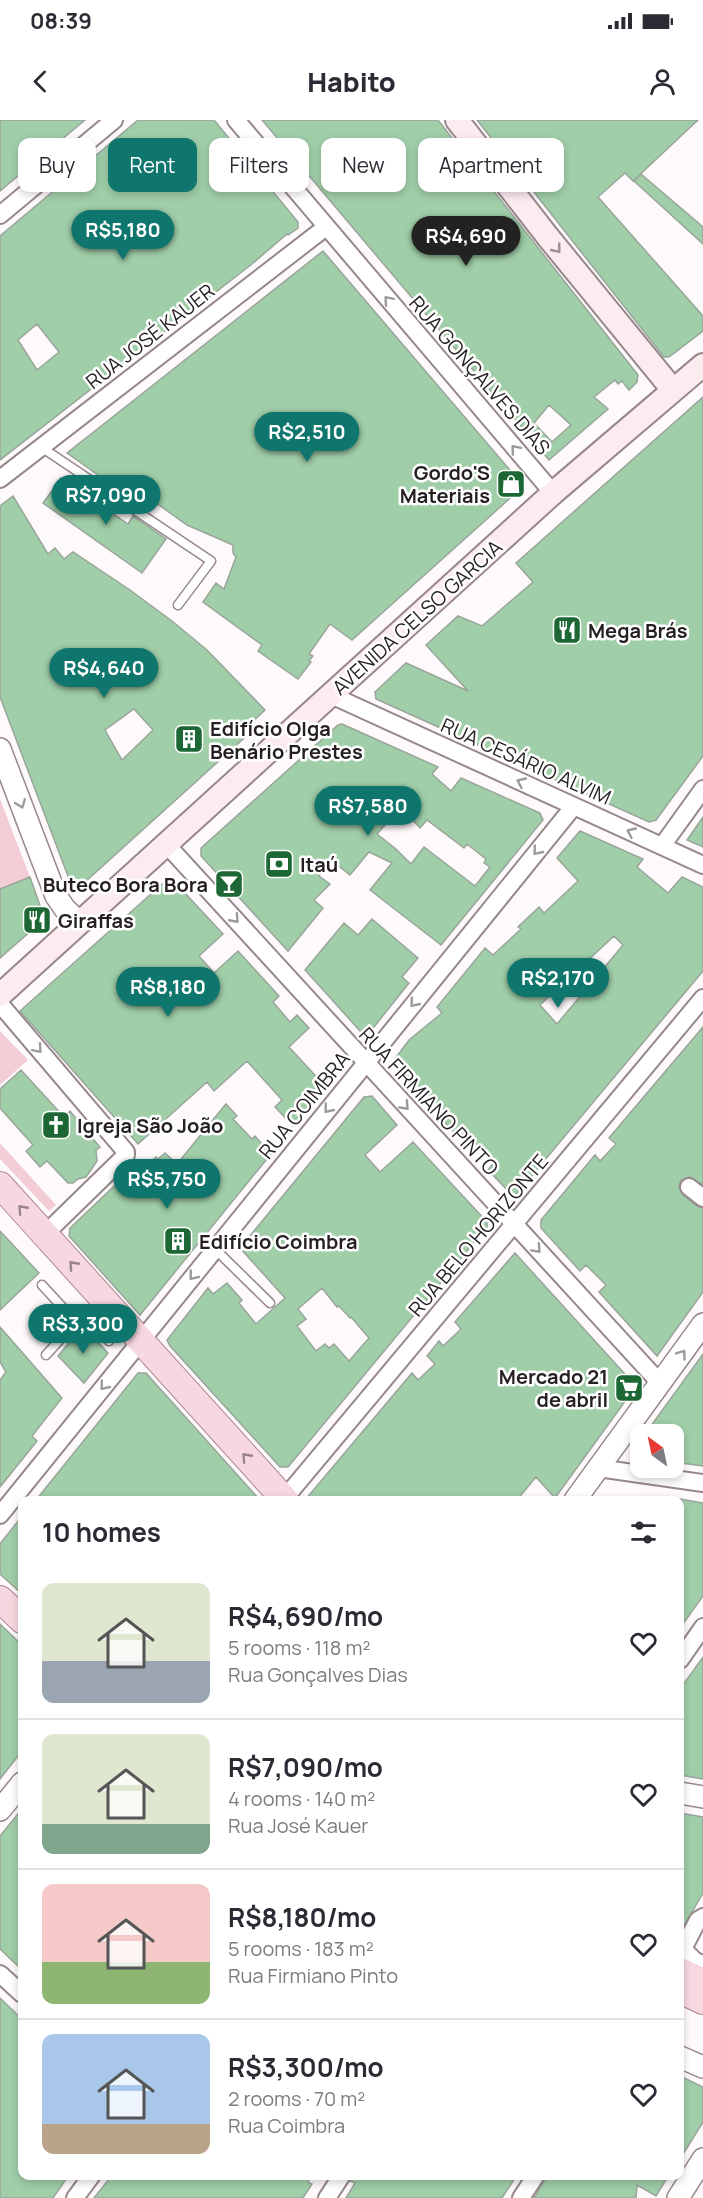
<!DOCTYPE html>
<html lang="en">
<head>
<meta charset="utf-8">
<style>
  body { margin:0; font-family:Manrope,sans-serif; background:#f2f2f3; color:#2b2b33; height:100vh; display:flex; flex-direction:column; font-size:22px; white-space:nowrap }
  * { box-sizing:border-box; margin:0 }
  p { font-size:20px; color:#7c7c81 }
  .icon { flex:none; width:33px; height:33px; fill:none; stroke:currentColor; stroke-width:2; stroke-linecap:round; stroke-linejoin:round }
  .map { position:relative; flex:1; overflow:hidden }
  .side { position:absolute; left:18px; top:1376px; width:666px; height:684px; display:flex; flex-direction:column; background:#fff; border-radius:12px; box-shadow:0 3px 9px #0003 }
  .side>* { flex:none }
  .guide { position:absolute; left:18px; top:18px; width:668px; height:54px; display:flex; gap:12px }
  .needle { width:39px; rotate:327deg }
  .fabs { position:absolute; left:630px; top:1304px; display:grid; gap:12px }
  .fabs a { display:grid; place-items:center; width:54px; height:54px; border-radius:12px; background:#fff; box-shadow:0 3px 9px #0003; font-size:30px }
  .price { position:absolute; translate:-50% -51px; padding:0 14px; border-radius:21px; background:#0f766e; color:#fff; font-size:20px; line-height:39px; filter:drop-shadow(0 2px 3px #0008) }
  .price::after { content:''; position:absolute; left:50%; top:36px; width:18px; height:14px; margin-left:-9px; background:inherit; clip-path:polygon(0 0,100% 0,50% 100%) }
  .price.selected { background:#222; color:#fff }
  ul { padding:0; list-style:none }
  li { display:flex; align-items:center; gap:18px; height:150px; padding:0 24px }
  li+li { border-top:2px solid #e1e1e2 }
  li span { display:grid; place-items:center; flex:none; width:168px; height:120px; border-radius:12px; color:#555 }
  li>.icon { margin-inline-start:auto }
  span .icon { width:72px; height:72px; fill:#fffc; stroke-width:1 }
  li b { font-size:26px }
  h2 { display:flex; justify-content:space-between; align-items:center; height:72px; padding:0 24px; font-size:26px }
  .tag { padding:0 21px; border-radius:12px; background:#fff; box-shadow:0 3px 9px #0003; font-size:21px; line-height:54px }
  .tag.selected { background:#0f766e; color:#fff }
  .status { display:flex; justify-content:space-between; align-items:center; height:42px; padding:0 30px; background:#fff; direction:ltr }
  .status svg { height:16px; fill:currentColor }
  header { display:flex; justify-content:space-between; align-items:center; height:78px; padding:0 24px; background:#fff; font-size:27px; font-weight:800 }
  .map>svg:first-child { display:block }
</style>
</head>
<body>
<div class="status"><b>08:39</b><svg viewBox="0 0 49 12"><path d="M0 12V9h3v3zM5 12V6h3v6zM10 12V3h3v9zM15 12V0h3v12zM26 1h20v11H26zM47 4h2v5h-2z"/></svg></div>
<header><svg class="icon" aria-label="back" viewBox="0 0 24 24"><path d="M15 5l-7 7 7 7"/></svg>Habito<svg class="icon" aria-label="person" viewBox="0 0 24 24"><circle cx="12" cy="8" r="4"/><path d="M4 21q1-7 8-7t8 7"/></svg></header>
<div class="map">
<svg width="703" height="2078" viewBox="0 0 703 2078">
  <rect width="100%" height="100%" fill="#fefafb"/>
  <path fill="#f3cdd6" d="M0 679 30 757 0 769Z
    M0 911 28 940 0 965Z
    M0 1023 56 1085 49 1091 0 1039Z"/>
  <path fill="#a0cea9" stroke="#99a59b" stroke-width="1.5" fill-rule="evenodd" d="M0 0H85L0 71Z
    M138 0H214L298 102V108L288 115 287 114 252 144 0 340V116ZM37 204 59 232 37 250 18 220Z
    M262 0H438L638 255 637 262 629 270 622 261 618 264 615 260 594 277 608 289 549 340ZM549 285 571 305 552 322 534 303Z
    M477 0H698L633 61 625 53 598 77 703 196V211L669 237H664Z
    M641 54 703 107V124L634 61Z
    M323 131 521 363 520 369 517 372 352 520 330 504 309 534 313 536 309 541 311 542 298 559 258 531 262 525 203 482 216 463 224 469 236 437 233 433V425L187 405 128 363 122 372 67 333Z
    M703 277V636L656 700 649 702 376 579 375 572 406 543 468 571 426 525 458 496 482 506 533 462 516 443Z
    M61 358 128 404 133 396 166 419 142 453 43 383Z
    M13 376 48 434 55 428 64 439 73 432 130 470 172 501 207 530 265 590 248 606 252 611 74 772 0 577V386ZM134 589 153 610 122 640 105 610Z
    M342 604 438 647 432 654 451 671 461 658 540 693 543 700 441 825 370 770 392 743 369 732 350 755 331 740 319 756 330 764 314 780 323 788 288 831 201 736V728L338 605ZM406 693 420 708 427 700 464 728 467 724 486 739 484 743 490 747 475 766 424 727 411 744 396 729 377 714 394 695 398 700Z
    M703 697V727L687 720Z
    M580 711 643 739 637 747 668 773 682 757 703 767V851L514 1077 488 1050 496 1040 464 1014 460 1019 394 947V940L409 920 442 893 437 887 485 828 493 835 521 809 518 807 539 787 544 793 578 761 557 738ZM614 816 623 825 557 904 540 885Z
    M30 757 43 794 41 802 0 838V769Z
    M170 757 223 814 199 836 214 853 238 831 279 876 273 882 290 902 297 895 309 908 289 927 325 966 293 1006 275 987 282 980 247 941 214 971 207 962 138 1024 20 891Z
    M372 799 418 838 402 857 409 863 370 912H361L305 850 344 803 358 815Z
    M703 907V1065L690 1057 681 1060 679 1066 683 1075 697 1086 703 1088V1172L657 1236 599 1172 606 1165 586 1145 580 1151 541 1108V1100L595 1035 600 1041 616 1024 609 1018Z
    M21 950 64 997 70 991 100 1027 96 1030 97 1041 86 1057 78 1059 73 1063H68L47 1041 40 1047 26 1031 33 1025 0 988V969Z
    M372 976 397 1005 365 1035 380 1052 413 1022 487 1102V1107L288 1347H280L170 1226 167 1220 208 1168 213 1174 227 1163 242 1180 239 1183 256 1204 285 1178 240 1128 364 977ZM322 1168 337 1187 339 1186 350 1198 351 1197 369 1218 349 1241 334 1224 329 1228 325 1224 316 1231 297 1206 306 1199 298 1189Z
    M226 984 237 996 233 999 252 1019 255 1016 271 1034 140 1195 69 1116 70 1108 130 1051 135 1056 156 1037 158 1039 165 1033 177 1044Z
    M0 1111 39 1153 0 1190Z
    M515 1133 634 1264V1269L555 1378 536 1357 517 1380H305L412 1253 418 1260 435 1244 427 1236 439 1221 443 1226 461 1209 455 1202Z
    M83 1206 108 1233 84 1263 58 1236Z
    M0 1207 62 1278 32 1316 37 1321 0 1367V1260L6 1252 0 1242Z
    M703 1234V1346L674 1342V1314H645Z
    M138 1253H146L260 1380H36Z
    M680 1379 703 1383V1476L680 1508Z
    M22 1396V1474L0 1454V1424Z
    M0 1504 22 1525V1631L0 1659Z
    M703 1537V1659L680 1655V1569Z
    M22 1689V1850L0 1829V1716Z
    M680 1693 703 1697V1773L680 1813Z
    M0 1878 22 1899V2055H69L53 2078H0Z
    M680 1956 703 1967V2002L680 2039Z
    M112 2055H311L308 2062 312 2064 303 2078H94Z
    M352 2055H517L502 2078H346L355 2063 350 2061Z
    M548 2055H669L656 2076 637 2065 636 2078H534Z"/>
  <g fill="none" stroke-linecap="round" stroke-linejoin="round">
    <g stroke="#97878b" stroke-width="11">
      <path id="service" d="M41 327 211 441 178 485
        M215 1129 270 1183
        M42 1165 76 1202 46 1235
        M76 1202C89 1193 100 1211 109 1221"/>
    </g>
    <g stroke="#97878b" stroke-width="20">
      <path id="minor" d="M236 0 553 373
        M0 95 114 0
        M0 359 326 107
        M331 575 703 745
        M167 725 660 1263
        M662 726 703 669
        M0 884 126 1032V1035L45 1114
        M689 1067 703 1078
        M598 1348 703 1363
        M284 1379 703 878
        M0 1395 574 686
        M680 1540 703 1507
        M683 1829 698 1800 703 1797
        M683 1829 695 1841 703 1844
        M0 1854 22 1874
        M75 2078 92 2055
        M327 2078 342 2055
        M521 2078 536 2055"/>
    </g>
    <g stroke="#97878b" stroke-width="24">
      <path id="tertiary" d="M0 629 56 776 65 789 80 803
        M575 1380 703 1204
        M680 1673 703 1677
        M0 1690 22 1663
        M680 1937 703 1947
        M678 2078 703 2039"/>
    </g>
    <g stroke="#97878b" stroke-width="26">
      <path id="secondary" d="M457 0 548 117 673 270
        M0 875 553 373 703 245"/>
    </g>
    <g stroke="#ac8690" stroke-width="28">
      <path id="primary" d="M0 1065 285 1380
        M0 1479 22 1500
        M680 1851 703 1862
        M680 1870 703 1881"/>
    </g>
    <use href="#service" stroke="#fff" stroke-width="8"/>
    <use href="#minor" stroke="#fff" stroke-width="16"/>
    <use href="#tertiary" stroke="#fff" stroke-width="21"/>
    <use href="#secondary" stroke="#fcecf0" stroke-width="22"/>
    <use href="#primary" stroke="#f8d8e0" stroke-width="26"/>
  </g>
  <defs><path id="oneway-chevron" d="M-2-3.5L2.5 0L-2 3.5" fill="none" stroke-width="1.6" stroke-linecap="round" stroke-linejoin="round" transform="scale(1.5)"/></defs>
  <use stroke="#9b9093" href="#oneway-chevron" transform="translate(557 129) rotate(51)"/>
  <g stroke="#9d9a9b">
    <use href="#oneway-chevron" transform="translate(388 180) rotate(-131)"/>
    <use href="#oneway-chevron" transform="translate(515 329) rotate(-130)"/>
    <use href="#oneway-chevron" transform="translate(521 662) rotate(-155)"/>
    <use href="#oneway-chevron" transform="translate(21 684) rotate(69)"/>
    <use href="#oneway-chevron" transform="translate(631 712) rotate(-155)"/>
    <use href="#oneway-chevron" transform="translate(537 731) rotate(129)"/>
    <use href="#oneway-chevron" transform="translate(235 799) rotate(48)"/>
    <use href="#oneway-chevron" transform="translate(414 883) rotate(129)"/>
    <use href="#oneway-chevron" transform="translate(38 929) rotate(49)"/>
    <use href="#oneway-chevron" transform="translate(405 986) rotate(47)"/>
    <use href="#oneway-chevron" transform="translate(328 989) rotate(129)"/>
    <use href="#oneway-chevron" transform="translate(537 1129) rotate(47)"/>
    <use href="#oneway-chevron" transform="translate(193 1156) rotate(129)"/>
    <use href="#oneway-chevron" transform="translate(682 1234) rotate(-54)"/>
    <use href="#oneway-chevron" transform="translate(104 1266) rotate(129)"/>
  </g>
  <g stroke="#99858a">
    <use href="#oneway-chevron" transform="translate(22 1089) rotate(-132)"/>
    <use href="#oneway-chevron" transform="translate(73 1145) rotate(-132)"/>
    <use href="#oneway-chevron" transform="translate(246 1337) rotate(-132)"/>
  </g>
  <defs>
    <g id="shop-square" transform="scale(1.5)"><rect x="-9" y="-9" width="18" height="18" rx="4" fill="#1d6734" stroke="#fff"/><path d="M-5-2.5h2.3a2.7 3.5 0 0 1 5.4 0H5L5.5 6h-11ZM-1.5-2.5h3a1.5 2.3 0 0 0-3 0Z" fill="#fff"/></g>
    <g id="restaurant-square" transform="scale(1.5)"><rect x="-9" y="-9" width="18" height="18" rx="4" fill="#1d6734" stroke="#fff"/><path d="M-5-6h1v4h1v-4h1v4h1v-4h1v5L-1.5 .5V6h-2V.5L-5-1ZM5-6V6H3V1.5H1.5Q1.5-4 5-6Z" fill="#fff"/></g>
    <g id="building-square" transform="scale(1.5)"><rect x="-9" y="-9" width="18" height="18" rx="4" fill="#1d6734" stroke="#fff"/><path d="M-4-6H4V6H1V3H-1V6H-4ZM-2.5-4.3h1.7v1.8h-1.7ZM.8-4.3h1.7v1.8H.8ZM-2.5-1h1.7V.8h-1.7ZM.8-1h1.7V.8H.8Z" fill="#fff"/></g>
    <g id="bank-square" transform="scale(1.5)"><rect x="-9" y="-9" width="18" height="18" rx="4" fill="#1d6734" stroke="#fff"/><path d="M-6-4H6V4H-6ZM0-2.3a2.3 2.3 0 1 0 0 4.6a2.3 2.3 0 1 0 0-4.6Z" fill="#fff"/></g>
    <g id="bar-square" transform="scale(1.5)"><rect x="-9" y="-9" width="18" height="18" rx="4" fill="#1d6734" stroke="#fff"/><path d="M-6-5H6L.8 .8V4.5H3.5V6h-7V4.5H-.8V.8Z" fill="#fff"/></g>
    <g id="church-square" transform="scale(1.5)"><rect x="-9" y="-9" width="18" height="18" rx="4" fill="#1d6734" stroke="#fff"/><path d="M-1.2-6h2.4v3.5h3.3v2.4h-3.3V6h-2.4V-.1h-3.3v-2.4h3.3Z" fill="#fff"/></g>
    <g id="supermarket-square" transform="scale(1.5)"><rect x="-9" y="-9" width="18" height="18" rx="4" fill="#1d6734" stroke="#fff"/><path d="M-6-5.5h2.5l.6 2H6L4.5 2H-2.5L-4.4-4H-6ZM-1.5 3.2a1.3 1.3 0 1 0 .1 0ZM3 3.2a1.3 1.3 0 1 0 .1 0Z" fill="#fff"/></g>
  </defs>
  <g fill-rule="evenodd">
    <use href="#shop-square" x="511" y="364"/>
    <use href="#restaurant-square" x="567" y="510"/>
    <use href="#building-square" x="189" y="619"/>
    <use href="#bank-square" x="279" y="744"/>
    <use href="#bar-square" x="229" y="764"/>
    <use href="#restaurant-square" x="37" y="800"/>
    <use href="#church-square" x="56" y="1005"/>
    <use href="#building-square" x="178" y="1121"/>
    <use href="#supermarket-square" x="629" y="1268"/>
  </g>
  <g text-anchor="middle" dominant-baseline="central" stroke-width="5" stroke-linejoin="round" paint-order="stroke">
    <g font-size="20" fill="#251f21" stroke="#fff">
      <text transform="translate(150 216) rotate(-38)">RUA JOSÉ KAUER</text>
      <text transform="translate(480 255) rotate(49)">RUA GONÇALVES DIAS</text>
      <text transform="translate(417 497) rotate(-42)">AVENIDA CELSO GARCIA</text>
      <text transform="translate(526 641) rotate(24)">RUA CESÁRIO ALVIM</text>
      <text transform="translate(429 981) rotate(47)">RUA FIRMIANO PINTO</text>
      <text transform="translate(304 985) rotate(-51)">RUA COIMBRA</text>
      <text transform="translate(478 1115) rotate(-50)">RUA BELO HORIZONTE</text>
    </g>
    <g font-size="20" font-weight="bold" fill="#251f21" stroke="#fff" text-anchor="start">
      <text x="490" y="352" text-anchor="end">Gordo'S<tspan x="490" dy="23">Materiais</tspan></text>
      <text x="588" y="510">Mega Brás</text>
      <text x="210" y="608">Edifício Olga<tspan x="210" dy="23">Benário Prestes</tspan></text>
      <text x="300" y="744">Itaú</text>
      <text x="208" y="764" text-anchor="end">Buteco Bora Bora</text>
      <text x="58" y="800">Giraffas</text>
      <text x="77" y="1005">Igreja São João</text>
      <text x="199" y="1121">Edifício Coimbra</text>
      <text x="608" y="1256" text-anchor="end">Mercado 21<tspan x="608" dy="23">de abril</tspan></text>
    </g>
  </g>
</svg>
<div class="fabs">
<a><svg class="needle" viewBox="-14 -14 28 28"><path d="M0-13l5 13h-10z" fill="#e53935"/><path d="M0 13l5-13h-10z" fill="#7c7c81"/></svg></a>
</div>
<b class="price" style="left:123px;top:141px">R$5,180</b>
<b class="price selected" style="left:466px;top:147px">R$4,690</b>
<b class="price" style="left:307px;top:343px">R$2,510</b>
<b class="price" style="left:106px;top:406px">R$7,090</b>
<b class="price" style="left:104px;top:579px">R$4,640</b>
<b class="price" style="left:368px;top:717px">R$7,580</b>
<b class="price" style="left:558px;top:889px">R$2,170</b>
<b class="price" style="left:168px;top:898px">R$8,180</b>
<b class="price" style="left:167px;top:1090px">R$5,750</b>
<b class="price" style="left:83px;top:1235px">R$3,300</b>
<div class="guide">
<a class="tag">Buy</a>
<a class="tag selected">Rent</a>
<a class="tag">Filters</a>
<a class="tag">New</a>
<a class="tag">Apartment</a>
</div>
<section class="side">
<h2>10 homes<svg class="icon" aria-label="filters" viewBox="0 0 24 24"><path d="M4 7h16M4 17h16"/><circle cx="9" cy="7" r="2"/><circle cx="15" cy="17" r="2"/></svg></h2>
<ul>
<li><span style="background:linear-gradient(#dfe7d0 65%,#9aa5b1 0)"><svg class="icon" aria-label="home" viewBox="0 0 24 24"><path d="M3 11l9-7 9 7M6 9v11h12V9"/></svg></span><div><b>R$4,690/mo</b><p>5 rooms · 118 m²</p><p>Rua Gonçalves Dias</p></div><svg class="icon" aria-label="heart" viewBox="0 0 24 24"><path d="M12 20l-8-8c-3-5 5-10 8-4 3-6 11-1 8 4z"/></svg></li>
<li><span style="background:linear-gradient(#dfe7d0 75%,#7fa58c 0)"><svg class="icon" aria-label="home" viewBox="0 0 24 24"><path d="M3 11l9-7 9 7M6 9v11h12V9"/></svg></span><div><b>R$7,090/mo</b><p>4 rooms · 140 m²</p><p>Rua José Kauer</p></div><svg class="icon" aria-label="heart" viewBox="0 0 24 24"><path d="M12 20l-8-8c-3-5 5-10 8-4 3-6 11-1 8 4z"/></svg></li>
<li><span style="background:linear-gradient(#f6c9c9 65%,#8fb573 0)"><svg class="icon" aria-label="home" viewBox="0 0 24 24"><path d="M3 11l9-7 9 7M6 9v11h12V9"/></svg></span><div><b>R$8,180/mo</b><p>5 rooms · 183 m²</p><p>Rua Firmiano Pinto</p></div><svg class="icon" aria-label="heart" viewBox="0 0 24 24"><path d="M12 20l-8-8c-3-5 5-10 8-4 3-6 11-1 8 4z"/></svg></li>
<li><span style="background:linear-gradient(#a9c7e8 75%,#b9a48a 0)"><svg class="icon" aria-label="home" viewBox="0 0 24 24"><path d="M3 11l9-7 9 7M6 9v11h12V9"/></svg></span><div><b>R$3,300/mo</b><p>2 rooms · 70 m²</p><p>Rua Coimbra</p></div><svg class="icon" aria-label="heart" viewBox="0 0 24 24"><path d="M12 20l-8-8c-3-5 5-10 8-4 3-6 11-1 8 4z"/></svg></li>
</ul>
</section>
</div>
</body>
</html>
